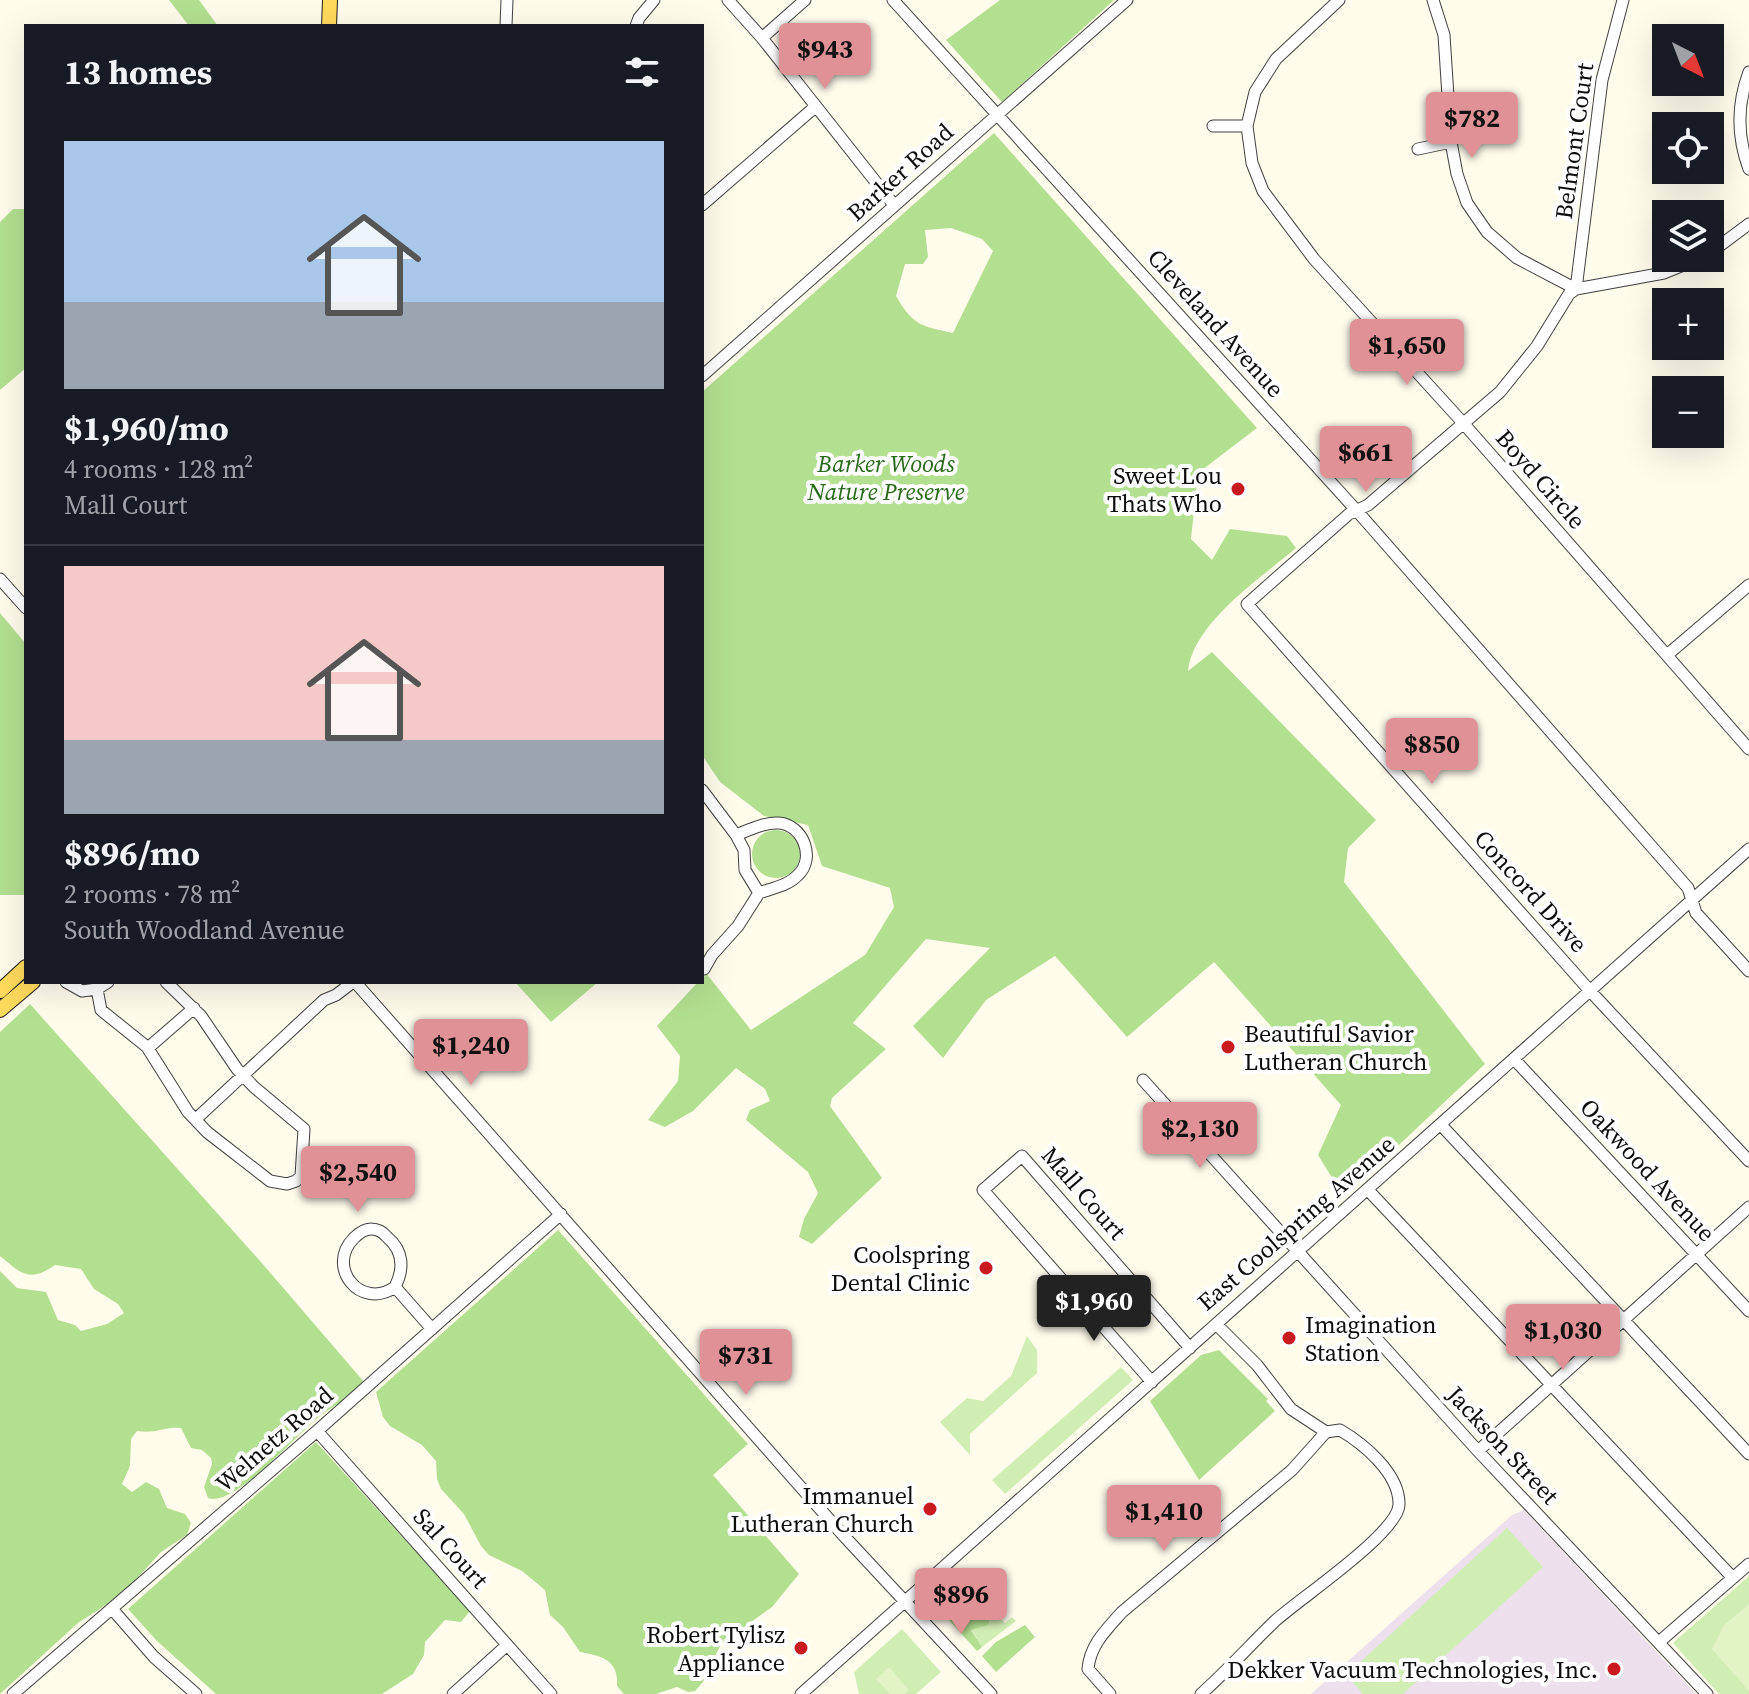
<!DOCTYPE html>
<html lang="en">
<head>
<meta charset="utf-8">
<style>
  body { margin:0; font-family:"Source Serif 4",serif; background:#242831; color:#f1f3f6; height:100vh; display:flex; flex-direction:column; font-size:30px; white-space:nowrap }
  * { box-sizing:border-box; margin:0 }
  p { font-size:26px; color:#9ea1a6 }
  .icon { flex:none; width:44px; height:44px; fill:none; stroke:currentColor; stroke-width:2; stroke-linecap:round; stroke-linejoin:round }
  .map { position:relative; flex:1; overflow:hidden }
  .sheet { position:absolute; left:24px; top:24px; width:680px; height:960px; display:flex; flex-direction:column; background:#171b24; border-radius:0px; box-shadow:0 8px 32px #0002 }
  .sheet>* { flex:none }
  .needle { width:52px; rotate:138deg }
  .buttons { position:absolute; left:1652px; top:24px; display:grid; gap:16px }
  .buttons a { display:grid; place-items:center; width:72px; height:72px; border-radius:0px; background:#171b24; box-shadow:0 8px 32px #0002; font-size:40px }
  .price { position:absolute; translate:-50% -68px; padding:0 18px; border-radius:8px; background:#df9195; color:#111; font-size:26px; line-height:52px; filter:drop-shadow(0 2px 4px #0008) }
  .price::after { content:''; position:absolute; left:50%; top:48px; width:24px; height:18px; margin-left:-12px; background:inherit; clip-path:polygon(0 0,100% 0,50% 100%) }
  .price.on { background:#222; color:#fff }
  ul { padding:0; list-style:none }
  li { display:grid; align-content:center; gap:16px; height:424px; padding:0 40px }
  li+li { border-top:2px solid #363941 }
  li span { display:grid; place-items:center; height:248px; border-radius:0px; color:#555 }
  li>.icon { margin-inline-start:auto }
  span .icon { width:144px; height:144px; fill:#fffc; stroke-width:1 }
  li b { font-size:34px }
  h2 { display:flex; justify-content:space-between; align-items:center; height:96px; padding:0 40px; font-size:34px }
  .map>svg:first-child { display:block }
</style>
</head>
<body>
<div class="map">
<svg width="1749" height="1694" viewBox="0 0 1749 1694">
  <rect width="100%" height="100%" fill="#fffcec"/>
  <path fill="#ebe0ec" d="M1524 1510 1696 1694H1311L1512 1515Z"/>
  <path fill="#d0edb3" d="M1027 1336 1037 1350V1373L970 1434V1455L940 1422 967 1398 983 1401 1011 1376Z
    M1121 1367 1133 1380 1005 1494 992 1480Z
    M1507 1528 1543 1567 1403 1694H1363L1346 1675Z
    M959 1572 1005 1623 1012 1617 1016 1621 982 1647 971 1629 990 1620 987 1609 971 1592 962 1596 956 1593 948 1582Z
    M1749 1576V1694H1719L1673 1643Z
    M902 1629 941 1672 916 1694H859L854 1672Z"/>
  <path fill="#b3df91" fill-rule="evenodd" d="M169 0H199L218 26H189Z
    M1000 0H1114L1002 102 946 40Z
    M994 133 1257 428 1198 473 1191 539 1212 560 1230 529 1287 536 1296 548C1261 578 1193 623 1188 671L1212 652 1376 820 1348 848 1344 882 1485 1064 1384 1159 1342 1194 1318 1155 1341 1105 1214 962 1127 1037 1055 956 986 1000 943 1058 913 1026 990 948 926 939 853 1023 886 1049 832 1098 830 1106 882 1178 812 1244 799 1237 804 1219 818 1193 808 1172 746 1120 750 1110 770 1101 765 1089 736 1068 693 1111 665 1127 648 1120 678 1081 680 1056 657 1026 698 982H702L706 973 751 1030 865 955 894 907 890 888 822 866 808 825 764 816 720 782 702 755V392ZM951 228 982 239 993 251 953 333C920 326 913 325 896 296L905 264H923L928 257 925 230Z
    M13 209H26V368L0 390V222Z
    M0 613 26 644V895H0Z
    M752 854a24 24 0 1 1 48 0a24 24 0 1 1-48 0Z
    M515 982H598L551 1022Z
    M30 1004 261 1262 365 1383C351 1396 335 1405 320 1416 299 1432 233 1509 208 1498L204 1487 212 1464 211 1458 202 1450 191 1448 181 1428C163 1426 158 1434 137 1431L131 1439 130 1466 122 1484 132 1492 146 1482 159 1489 167 1508 185 1514 191 1523 187 1535 161 1552 123 1594 78 1623 0 1694V1271L17 1288 46 1292 58 1320 75 1325 81 1331 107 1324 124 1313 118 1304 94 1289 81 1269 55 1265C29 1283 22 1274 0 1256V1032Z
    M558 1230 748 1444 713 1475 799 1574 772 1607 721 1644 703 1682 695 1691 688 1692 677 1687 656 1694H624L617 1686C619 1660 602 1656 580 1652L563 1627 550 1615 545 1590 522 1571 489 1555 481 1546 464 1514 441 1489 437 1479 436 1461 422 1445 390 1426 383 1417 376 1392Z
    M1219 1350 1268 1399 1266 1401 1275 1411 1199 1480 1150 1401 1201 1355Z
    M316 1442 470 1611 461 1622 445 1620 425 1642 424 1655 413 1674 382 1694H216L157 1641 128 1609Z
    M948 1582 956 1593 962 1596 971 1591C981 1600 993 1611 988 1625L971 1630 982 1647 977 1651 929 1598Z
    M1025 1625 1035 1637 996 1672 982 1656 996 1642Z"/>
  <path fill="#e2f3c5" d="M1749 1604V1691L1712 1649 1724 1625Z
    M889 1667 909 1690 905 1694H890L876 1679Z"/>
  <g fill="none" stroke-linecap="round" stroke-linejoin="round">
    <g stroke="#404040" stroke-width="13">
      <path id="minor" d="M728 0 762 38 894 205
        M893 0 1357 511 1688 888 1696 913 1749 971
        M1339 0 1276 59 1255 92 1247 126 1252 163 1263 191 1314 259 1464 424 1749 749
        M1433 0 1444 35 1451 142 1457 174 1467 203 1487 232 1517 258 1576 289 1602 80 1623 0
        M506 26 507 0
        M636 26 639 18 654 0
        M762 38 805 0
        M1749 72C1737 104 1737 137 1749 169
        M1213 126H1247
        M1418 149 1451 142
        M702 205 815 107
        M1710 253 1749 224
        M1701 258 1664 273 1576 289 1569 294 1537 346 1500 392 1368 505 1349 514 1247 604 1591 992 1749 1161
        M702 376 1127 0
        M0 579 26 608
        M1667 655 1749 585
        M702 790 736 835 744 850 745 870 759 893 738 926 712 955 704 969
        M736 835C749 830 765 822 779 823 803 825 816 858 798 875 788 886 772 888 759 893
        M66 982 82 991 97 989
        M108 982 97 989 101 1010 147 1047 188 1112 207 1132 270 1181 287 1184 296 1181 301 1176 304 1129 254 1087 237 1069 201 1016 166 982
        M355 982 843 1535 991 1694
        M148 1048 194 1008
        M1514 1059 1749 1311
        M1143 1080 1478 1451 1707 1694
        M196 1119 324 1000 336 995 353 982
        M1441 1125 1749 1454
        M1368 1190 1733 1578
        M395 1287C361 1311 325 1267 354 1238 359 1233 364 1229 371 1229 377 1229 383 1232 387 1237 404 1251 404 1269 395 1287L432 1329
        M1152 1382 983 1190 1022 1156 1190 1348
        M317 1431 551 1694
        M1478 1451 1749 1207
        M113 1610 154 1657 196 1694
        M1659 1642 1749 1564
        M13 1694 317 1431 561 1214
        M453 1694 507 1645
        M801 1694 1749 849
        M1110 1694 1088 1669C1090 1645 1106 1630 1122 1612L1292 1470 1326 1432
        M1201 1694C1227 1671 1250 1645 1275 1621 1299 1599 1397 1534 1399 1505 1400 1474 1364 1444 1340 1430L1326 1432 1291 1409 1257 1365 1216 1324"/>
    </g>
    <g stroke="#1e1e1e" stroke-width="16">
      <path id="major" d="M329 26 330 0
        M0 991 26 967
        M0 1010 33 982"/>
    </g>
    <use href="#minor" stroke="#fff" stroke-width="11"/>
    <use href="#major" stroke="#ffda5c" stroke-width="14"/>
  </g>
  <g fill="#c81a1f" stroke="#fff" stroke-width="3">
    <circle cx="1238" cy="489" r="8"/>
    <circle cx="1228" cy="1047" r="8"/>
    <circle cx="986" cy="1268" r="8"/>
    <circle cx="1289" cy="1338" r="8"/>
    <circle cx="930" cy="1509" r="8"/>
    <circle cx="801" cy="1648" r="8"/>
    <circle cx="1614" cy="1669" r="8"/>
  </g>
  <g text-anchor="middle" dominant-baseline="central" stroke-width="8" stroke-linejoin="round" paint-order="stroke">
    <g font-size="24" fill="#0d0d0d" stroke="#fff">
      <text transform="translate(1574 141) rotate(-82)">Belmont Court</text>
      <text transform="translate(900 172) rotate(-42)">Barker Road</text>
      <text transform="translate(1216 323) rotate(48)">Cleveland Avenue</text>
      <text transform="translate(1541 479) rotate(49)">Boyd Circle</text>
      <text transform="translate(1531 891) rotate(48)">Concord Drive</text>
      <text transform="translate(1648 1170) rotate(47)">Oakwood Avenue</text>
      <text transform="translate(1084 1193) rotate(49)">Mall Court</text>
      <text transform="translate(1296 1223) rotate(-41)">East Coolspring Avenue</text>
      <text transform="translate(274 1439) rotate(-41)">Welnetz Road</text>
      <text transform="translate(1503 1445) rotate(47)">Jackson Street</text>
      <text transform="translate(451 1548) rotate(48)">Sal Court</text>
    </g>
    <g font-size="24" font-style="italic" fill="#276918" stroke="#fff">
      <text x="886" y="463">Barker Woods<tspan x="886" dy="28">Nature Preserve</tspan></text>
    </g>
    <g font-size="24" fill="#0d0d0d" stroke="#fff" text-anchor="end">
      <text x="1222" y="475">Sweet Lou<tspan x="1222" dy="28">Thats Who</tspan></text>
      <text x="1244" y="1033" text-anchor="start">Beautiful Savior<tspan x="1244" dy="28">Lutheran Church</tspan></text>
      <text x="970" y="1254">Coolspring<tspan x="970" dy="28">Dental Clinic</tspan></text>
      <text x="1305" y="1324" text-anchor="start">Imagination<tspan x="1305" dy="28">Station</tspan></text>
      <text x="914" y="1495">Immanuel<tspan x="914" dy="28">Lutheran Church</tspan></text>
      <text x="785" y="1634">Robert Tylisz<tspan x="785" dy="28">Appliance</tspan></text>
      <text x="1598" y="1669">Dekker Vacuum Technologies, Inc.</text>
    </g>
  </g>
</svg>
<div class="buttons">
<a><svg class="needle" viewBox="-14 -14 28 28"><path d="M0-13l5 13h-10z" fill="#e53935"/><path d="M0 13l5-13h-10z" fill="#9ea1a6"/></svg></a>
<a><svg class="icon" aria-label="locate" viewBox="0 0 24 24"><circle cx="12" cy="12" r="6"/><path d="M12 2v4M12 18v4M2 12h4M18 12h4"/></svg></a>
<a><svg class="icon" aria-label="layers" viewBox="0 0 24 24"><path d="M12 4l9 5-9 5-9-5zM3 14l9 5 9-5"/></svg></a>
<a>+</a>
<a>−</a>
</div>
<b class="price" style="left:825px;top:91px">$943</b>
<b class="price" style="left:1472px;top:160px">$782</b>
<b class="price" style="left:1407px;top:387px">$1,650</b>
<b class="price" style="left:1366px;top:494px">$661</b>
<b class="price" style="left:1432px;top:786px">$850</b>
<b class="price" style="left:471px;top:1087px">$1,240</b>
<b class="price" style="left:1200px;top:1170px">$2,130</b>
<b class="price" style="left:358px;top:1214px">$2,540</b>
<b class="price on" style="left:1094px;top:1343px">$1,960</b>
<b class="price" style="left:1563px;top:1372px">$1,030</b>
<b class="price" style="left:746px;top:1397px">$731</b>
<b class="price" style="left:1164px;top:1553px">$1,410</b>
<b class="price" style="left:961px;top:1636px">$896</b>
<section class="sheet">
<h2>13 homes<svg class="icon" aria-label="filters" viewBox="0 0 24 24"><path d="M4 7h16M4 17h16"/><circle cx="9" cy="7" r="2"/><circle cx="15" cy="17" r="2"/></svg></h2>
<ul>
<li><span style="background:linear-gradient(#a9c7e8 65%,#9aa5b1 0)"><svg class="icon" aria-label="home" viewBox="0 0 24 24"><path d="M3 11l9-7 9 7M6 9v11h12V9"/></svg></span><div><b>$1,960/mo</b><p>4 rooms · 128 m²</p><p>Mall Court</p></div></li>
<li><span style="background:linear-gradient(#f6c9c9 70%,#9aa5b1 0)"><svg class="icon" aria-label="home" viewBox="0 0 24 24"><path d="M3 11l9-7 9 7M6 9v11h12V9"/></svg></span><div><b>$896/mo</b><p>2 rooms · 78 m²</p><p>South Woodland Avenue</p></div></li>
</ul>
</section>
</div>
</body>
</html>
